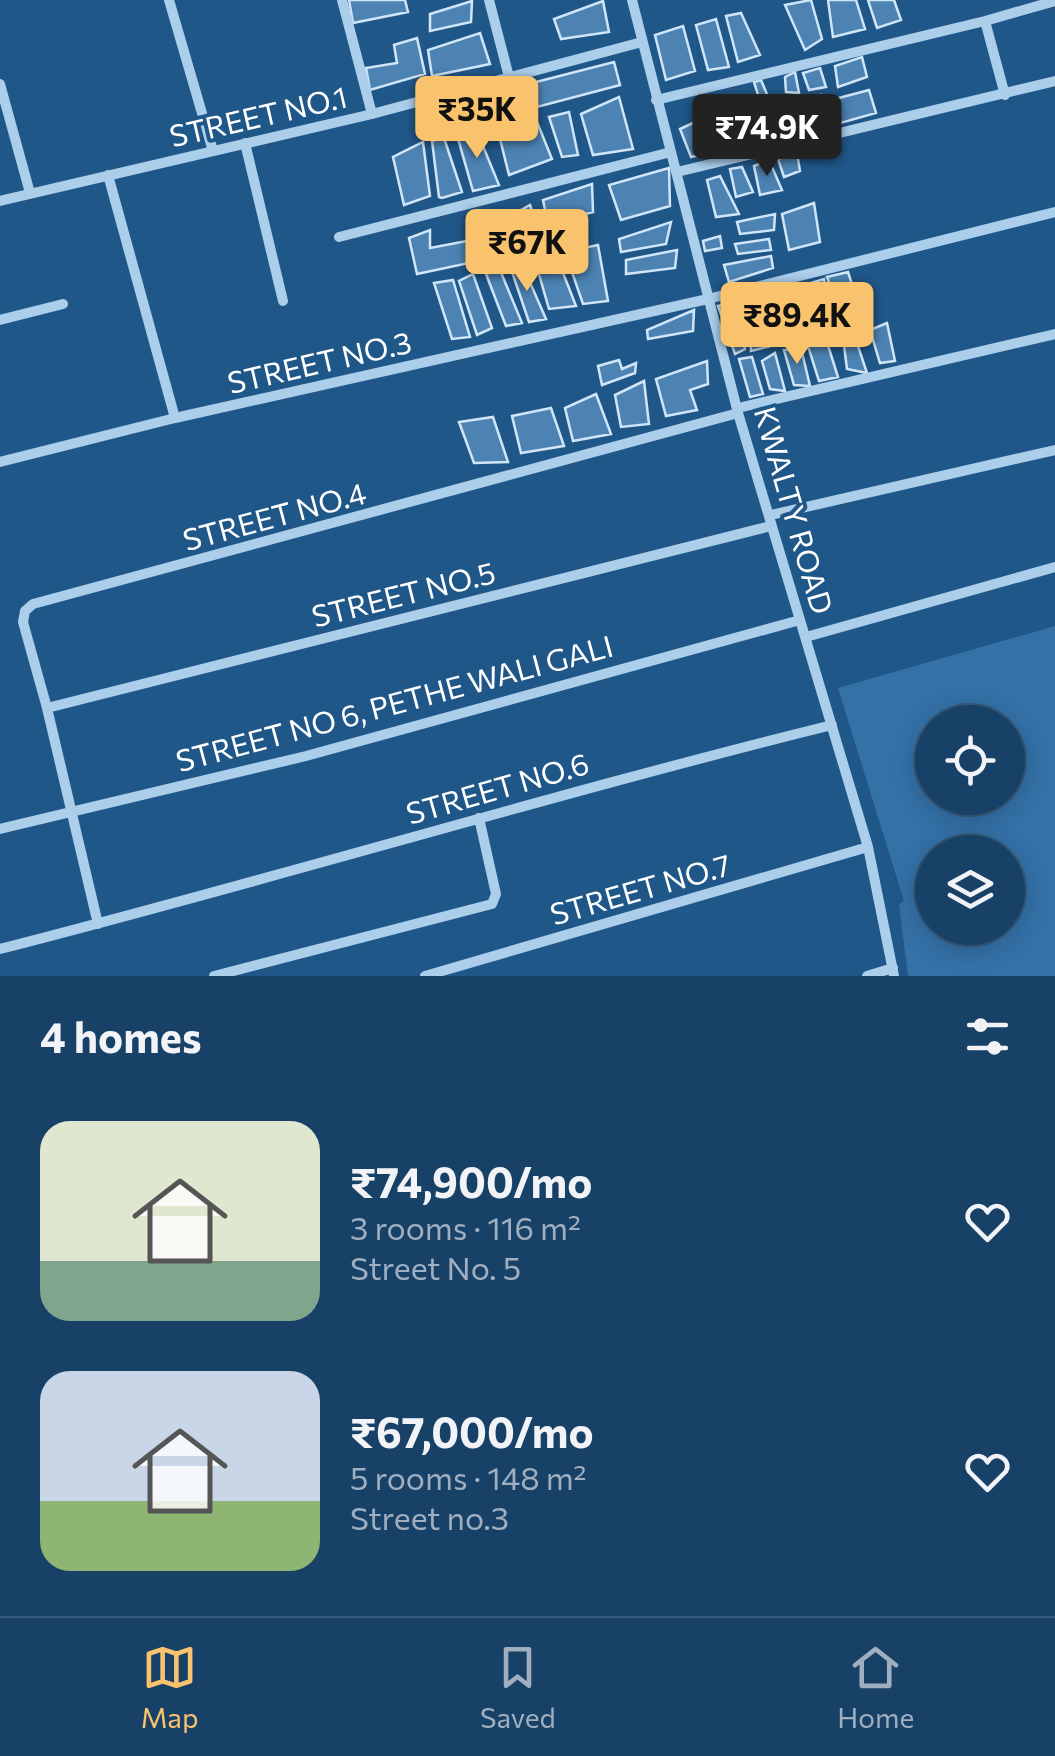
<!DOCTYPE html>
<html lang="en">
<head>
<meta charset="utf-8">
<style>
  body { margin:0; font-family:Commissioner,sans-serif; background:#21486d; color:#f1f3f6; height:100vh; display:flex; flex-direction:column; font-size:38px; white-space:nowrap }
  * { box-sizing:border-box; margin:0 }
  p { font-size:32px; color:#9fafc0 }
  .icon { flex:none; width:55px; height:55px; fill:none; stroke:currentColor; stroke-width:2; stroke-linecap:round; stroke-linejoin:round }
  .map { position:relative; height:976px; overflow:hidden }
  .drawer { display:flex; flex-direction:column; background:#184167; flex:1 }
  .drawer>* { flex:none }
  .buttons { position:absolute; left:915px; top:705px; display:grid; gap:20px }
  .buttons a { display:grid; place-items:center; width:110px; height:110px; border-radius:50%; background:#184167; box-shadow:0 5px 25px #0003,0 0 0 2px #365a7b; font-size:50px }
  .price { position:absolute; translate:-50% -85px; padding:0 22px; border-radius:10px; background:#f8c36c; color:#111; font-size:32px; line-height:65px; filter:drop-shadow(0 2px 5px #0008) }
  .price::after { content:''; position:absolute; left:50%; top:60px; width:30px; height:22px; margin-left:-15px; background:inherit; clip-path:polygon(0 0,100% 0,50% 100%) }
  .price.current { background:#222; color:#fff }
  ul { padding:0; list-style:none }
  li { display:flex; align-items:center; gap:30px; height:250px; padding:0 40px }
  li span { display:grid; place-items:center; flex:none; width:280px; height:200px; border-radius:30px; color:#555 }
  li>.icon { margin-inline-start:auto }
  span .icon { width:120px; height:120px; fill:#fffc; stroke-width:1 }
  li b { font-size:42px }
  h2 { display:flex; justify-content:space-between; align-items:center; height:120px; padding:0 40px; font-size:42px }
  .menu { display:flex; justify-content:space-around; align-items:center; height:140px; border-top:2px solid #365a7b; background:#184167; font-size:28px; color:#9fafc0 }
  .menu a { display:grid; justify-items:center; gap:5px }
  .menu .current { color:#f8c36c }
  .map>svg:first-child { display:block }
</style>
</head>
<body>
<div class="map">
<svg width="1055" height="976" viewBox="0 0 1055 976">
  <rect width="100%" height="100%" fill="#205789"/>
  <path fill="#3471a7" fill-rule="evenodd" d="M1055 626V976H908L899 904 904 901 838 688ZM932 722H1008V798H932ZM932 852H1008V928H932Z"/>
  <path fill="#4c83b3" stroke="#d0e6f8" stroke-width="2.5" d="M349 0H405L408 12 353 23Z
    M811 0 822 39 805 50 785 5Z
    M828 0H856L865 29 833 37Z
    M868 0H894L901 20 877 28Z
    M472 1 471 22 430 31V14Z
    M603 1 609 32 561 39 554 19Z
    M741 13 760 55 738 62 726 16Z
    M716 19 729 67 708 70 696 25Z
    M683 26 695 71 666 80 655 35Z
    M480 33 490 64 432 76 428 50Z
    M417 38 425 74 370 90 366 68 397 63 394 45Z
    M862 57 867 77 838 87 835 66Z
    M614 62 620 85 537 107 536 82Z
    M820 68 826 87 809 90 803 73Z
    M795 72 799 93 786 92 785 77Z
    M761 80 769 99 759 98 754 82Z
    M526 81 524 107 462 120 458 98Z
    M869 90 876 113 837 124 835 99Z
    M821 95 824 130 807 131 795 99Z
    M619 97 633 149 593 155 581 114Z
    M784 100 795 135 781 139 773 106Z
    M765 105 776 140 765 143 754 106Z
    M748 108 757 145 742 147 733 111Z
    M569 112 578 155 562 157 549 117Z
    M725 112 734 147 717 151 720 149 709 119Z
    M535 117 552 159 509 175 498 131Z
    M697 121 705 154 691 157 680 129Z
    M476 129 499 185 473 191 457 135Z
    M444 138 462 192 442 198 439 197 432 141Z
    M423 142 430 196 404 205 393 157Z
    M797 153 800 171 784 177 778 159Z
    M769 160 782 190 760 195 754 166Z
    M742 167 753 192 736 197 730 169Z
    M669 168 670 206 621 220 609 185Z
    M720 176 739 214 716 217 707 180Z
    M592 184 593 212 548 224 543 200Z
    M814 203 820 242 789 250 782 214Z
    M530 205 543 244 494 255 492 226Z
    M775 214 774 230 740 234 737 222Z
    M671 222 666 244 621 252 619 239Z
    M430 230V248L472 240 469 263 417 274 409 238Z
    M720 236 722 248 705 251 703 241Z
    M769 239 771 250 738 254 735 244Z
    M598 245 608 301 583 304 565 252Z
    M677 250 675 268 626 274V260Z
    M556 255 576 306 549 309 536 264Z
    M771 256 773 268 729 282 724 265Z
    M522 264 546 319 529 322 510 266Z
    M500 270 522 323 506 326 486 274Z
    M848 272 862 316 844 325 827 277Z
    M473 274 492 328 477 335 459 281Z
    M824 279 831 327 807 332 794 288Z
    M453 280 470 337 452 339 434 283Z
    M735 302 745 349 735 354 718 306Z
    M772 308 791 341 751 351 749 314Z
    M694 310 693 331 648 339 647 330Z
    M887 323 895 361 880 363 870 330Z
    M854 334 867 373 847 369 843 338Z
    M826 339 838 377 819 381 808 346Z
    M801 348 810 386 794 385 784 350Z
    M775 353 785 391 770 389 762 361Z
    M752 357 763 394 750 397 739 359Z
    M619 360 622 369 636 363 635 373 602 385 598 366Z
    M707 361 708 384 690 390 697 410 666 416 656 379Z
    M644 381 649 424 621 427 615 395Z
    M596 394 611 434 573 441 565 408Z
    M551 408 564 446 521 453 512 416Z
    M493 417 508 462 474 463 459 422Z"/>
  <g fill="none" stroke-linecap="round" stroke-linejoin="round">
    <path stroke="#abceeb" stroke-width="10" d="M169 0 213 151
      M342 0 372 114
      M489 0 509 77
      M632 0 738 413 868 847 894 976
      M985 21 1005 95
      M0 84 30 193
      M656 100 985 21 1055 1
      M245 143 283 301
      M677 172 1055 81
      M108 175 175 418
      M0 201 372 114 642 42
      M339 237 671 152
      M0 320 63 304
      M738 408 1055 334
      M0 462 175 418 708 299 1055 212
      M771 515 1055 450
      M806 637 1055 567
      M47 708 771 526
      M0 829 306 756 800 620
      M98 924 47 708 23 622 25 611 33 604 738 413
      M0 949C278 878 553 794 832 725
      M214 976 492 904 496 894 479 818
      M425 976 868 847
      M867 976 893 968"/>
  </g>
  <g text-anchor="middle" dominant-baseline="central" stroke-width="8" stroke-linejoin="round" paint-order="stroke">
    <g font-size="30" fill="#fff" stroke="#205789">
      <text transform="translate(258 115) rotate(-13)">STREET NO.1</text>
      <text transform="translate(319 361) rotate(-13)">STREET NO.3</text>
      <text transform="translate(795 510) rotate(74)">KWALTY ROAD</text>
      <text transform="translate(274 515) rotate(-15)">STREET NO.4</text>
      <text transform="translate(403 593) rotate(-14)">STREET NO.5</text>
      <text transform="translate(394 702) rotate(-15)">STREET NO 6, PETHE WALI GALI</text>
      <text transform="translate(497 787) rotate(-16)">STREET NO.6</text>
      <text transform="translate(640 888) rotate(-16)">STREET NO.7</text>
    </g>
  </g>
</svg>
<div class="buttons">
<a><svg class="icon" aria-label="locate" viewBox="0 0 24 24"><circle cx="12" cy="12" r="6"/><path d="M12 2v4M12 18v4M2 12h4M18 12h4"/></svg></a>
<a><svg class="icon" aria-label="layers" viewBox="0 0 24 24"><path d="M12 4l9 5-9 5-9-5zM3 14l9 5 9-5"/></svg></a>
</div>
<b class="price" style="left:477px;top:161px">₹35K</b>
<b class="price current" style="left:767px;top:179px">₹74.9K</b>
<b class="price" style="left:527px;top:294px">₹67K</b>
<b class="price" style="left:797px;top:367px">₹89.4K</b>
</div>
<section class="drawer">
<h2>4 homes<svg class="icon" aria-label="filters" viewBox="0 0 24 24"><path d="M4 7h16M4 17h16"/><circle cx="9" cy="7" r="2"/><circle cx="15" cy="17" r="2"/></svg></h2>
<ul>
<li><span style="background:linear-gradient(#dfe7d0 70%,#7fa58c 0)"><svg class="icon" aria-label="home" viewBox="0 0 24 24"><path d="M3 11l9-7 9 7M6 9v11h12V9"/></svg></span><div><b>₹74,900/mo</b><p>3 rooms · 116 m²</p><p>Street No. 5</p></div><svg class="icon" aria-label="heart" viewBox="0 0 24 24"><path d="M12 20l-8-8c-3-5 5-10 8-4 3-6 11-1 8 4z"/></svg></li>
<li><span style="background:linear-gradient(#c9d6e8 65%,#8fb573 0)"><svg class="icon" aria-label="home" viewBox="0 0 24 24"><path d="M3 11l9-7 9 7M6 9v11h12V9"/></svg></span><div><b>₹67,000/mo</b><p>5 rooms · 148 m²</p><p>Street no.3</p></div><svg class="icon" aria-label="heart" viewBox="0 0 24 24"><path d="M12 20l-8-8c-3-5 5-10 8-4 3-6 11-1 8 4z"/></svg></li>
</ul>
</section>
<nav class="menu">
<a class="current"><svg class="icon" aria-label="map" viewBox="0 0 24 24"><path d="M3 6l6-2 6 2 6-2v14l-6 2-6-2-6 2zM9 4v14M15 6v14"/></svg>Map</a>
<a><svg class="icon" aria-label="saved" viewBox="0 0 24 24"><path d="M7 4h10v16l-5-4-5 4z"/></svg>Saved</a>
<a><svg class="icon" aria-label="home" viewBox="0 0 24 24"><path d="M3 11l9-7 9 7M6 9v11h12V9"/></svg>Home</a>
</nav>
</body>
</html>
